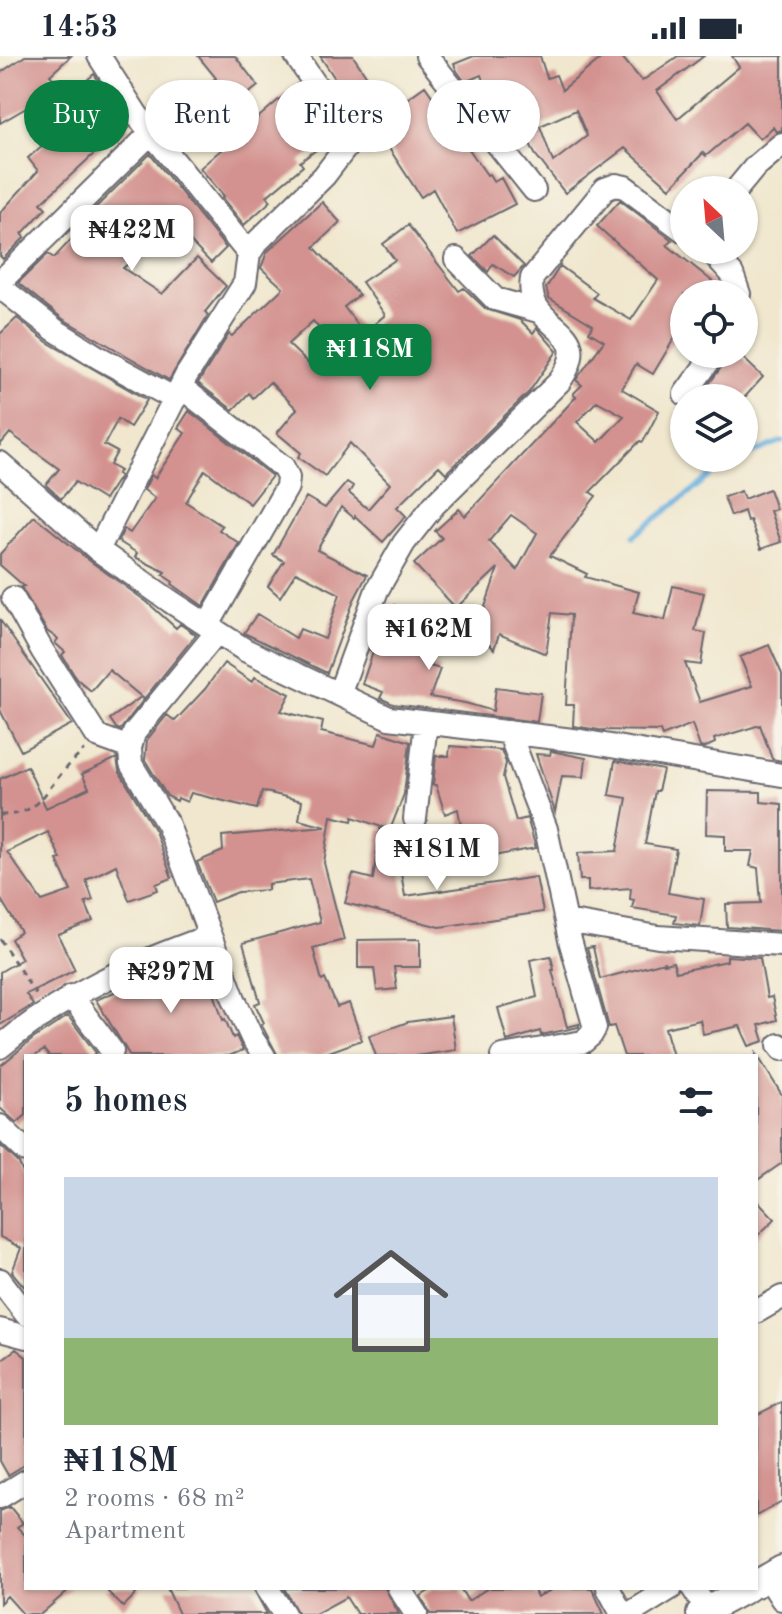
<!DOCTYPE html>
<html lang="en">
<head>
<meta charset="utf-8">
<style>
  body { margin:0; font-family:"Old Standard TT",serif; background:#f6f6f7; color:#1f2937; height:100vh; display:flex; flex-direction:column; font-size:30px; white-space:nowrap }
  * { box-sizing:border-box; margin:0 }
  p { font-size:26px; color:#747a83 }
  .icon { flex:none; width:44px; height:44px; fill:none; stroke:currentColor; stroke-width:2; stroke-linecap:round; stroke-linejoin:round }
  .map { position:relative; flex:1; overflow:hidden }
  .panel { position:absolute; left:24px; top:998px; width:734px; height:536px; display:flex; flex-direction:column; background:#fff; border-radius:0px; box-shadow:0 2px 6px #0004 }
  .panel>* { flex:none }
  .top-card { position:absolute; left:24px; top:24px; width:734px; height:72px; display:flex; gap:16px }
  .needle { width:52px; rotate:334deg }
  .buttons { position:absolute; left:670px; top:120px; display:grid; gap:16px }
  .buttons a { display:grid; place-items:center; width:88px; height:88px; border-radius:50%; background:#fff; box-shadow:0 2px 6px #0004; font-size:40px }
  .price { position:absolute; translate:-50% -68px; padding:0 18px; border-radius:16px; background:#fff; color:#222; font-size:26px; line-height:52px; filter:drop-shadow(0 2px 4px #0008) }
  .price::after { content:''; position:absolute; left:50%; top:48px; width:24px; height:18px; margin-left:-12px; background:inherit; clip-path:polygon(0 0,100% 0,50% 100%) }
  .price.current { background:#0b8043; color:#fff }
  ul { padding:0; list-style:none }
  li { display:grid; align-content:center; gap:16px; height:424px; padding:0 40px }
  li span { display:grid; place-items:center; height:248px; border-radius:0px; color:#555 }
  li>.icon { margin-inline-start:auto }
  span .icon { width:144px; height:144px; fill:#fffc; stroke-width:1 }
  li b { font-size:34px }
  h2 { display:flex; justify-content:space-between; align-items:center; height:96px; padding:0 40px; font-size:34px }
  .pill { padding:0 28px; border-radius:36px; background:#fff; box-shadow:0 2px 6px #0004; font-size:28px; line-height:72px }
  .pill.current { background:#0b8043; color:#fff }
  .status { display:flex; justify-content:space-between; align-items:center; height:56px; padding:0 40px; background:#fff; direction:ltr }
  .status svg { height:22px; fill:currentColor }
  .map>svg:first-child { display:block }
</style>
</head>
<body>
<div class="status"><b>14:53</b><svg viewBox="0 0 49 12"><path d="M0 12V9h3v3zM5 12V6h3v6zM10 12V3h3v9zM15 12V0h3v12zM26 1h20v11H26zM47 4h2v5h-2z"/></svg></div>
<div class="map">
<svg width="782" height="1558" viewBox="0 0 782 1558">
  <rect width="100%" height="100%" fill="#f7f3e8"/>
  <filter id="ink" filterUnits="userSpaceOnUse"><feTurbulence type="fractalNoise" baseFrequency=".0125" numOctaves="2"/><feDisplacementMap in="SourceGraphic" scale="16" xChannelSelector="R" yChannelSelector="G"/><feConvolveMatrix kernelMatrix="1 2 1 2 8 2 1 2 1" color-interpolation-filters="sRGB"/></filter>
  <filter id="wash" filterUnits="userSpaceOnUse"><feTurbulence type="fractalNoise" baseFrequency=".006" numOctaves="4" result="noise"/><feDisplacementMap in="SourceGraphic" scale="32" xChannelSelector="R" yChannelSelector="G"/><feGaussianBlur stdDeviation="1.8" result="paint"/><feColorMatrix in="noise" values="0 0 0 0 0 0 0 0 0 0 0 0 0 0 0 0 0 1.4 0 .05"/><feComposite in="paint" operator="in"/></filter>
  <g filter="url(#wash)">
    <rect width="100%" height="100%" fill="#f0e7ce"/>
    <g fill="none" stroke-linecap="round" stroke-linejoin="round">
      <path stroke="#67b0df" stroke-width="5" d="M744 401 782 385
        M634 480 723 410 742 402"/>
    </g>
    <g id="blocks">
      <path fill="#d3928f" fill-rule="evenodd" d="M25 0H71L50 19 69 40 94 18 129 72 113 86 111 82 41 147 46 152 22 178 25 181 3 203 0 200V157L38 115 28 102 58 76 33 48 0 67V17Z
        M198 0H235L258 30 181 91 161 66 216 22Z
        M320 0H353L390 55 425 30 487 119 489 118 494 126 501 122 515 148 457 178 433 133 421 141 375 71 370 75Z
        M474 0H540L547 22 556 19 562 34 604 0H621L642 25 678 0H704L657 35 677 63 739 11 732 0H782V74L776 76 773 71 760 83 745 67 706 100 703 97 670 132 625 92 565 137 535 98 515 56 499 63 481 19 465 26 457 15 454 8ZM576 54 587 80 553 106 540 70Z
        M297 28 331 76 332 82 300 106 303 110 267 140 271 145 244 169 222 142 224 140 200 112Z
        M150 98 226 192 211 207 175 170 123 212 162 238 197 202 226 230 205 256 208 259 169 324 63 263 18 227 48 198 54 202 81 173 78 169Z
        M620 144 672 184 667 189 722 233 724 238H684V286L675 281 653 318 636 308 622 333 659 355 643 386 640 385 590 436 596 440 550 500 587 518 585 521 639 536 633 557 665 564 673 530 704 537 695 575 706 577 701 609 685 607 700 646 752 630 740 601 769 589 782 618V705L772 703 760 669 714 683 715 687 704 692 700 691 692 668 662 680 660 675 599 674 573 670 574 649H566L571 559 552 557 546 598 499 578 494 593 477 575 498 512 456 552 414 508 442 482 435 475 459 453 465 460 576 341 573 338 582 329 576 324 604 285 589 276 593 269 549 242 546 232 560 210 597 237 593 242 631 264 658 224 597 170ZM597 345 624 360 599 386 577 366ZM511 459 537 477 517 514 489 485Z
        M322 146 340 166 314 191 359 239 344 251 364 277 385 259 362 226 395 204 383 188 408 169 459 235 464 232 486 253 520 264 533 277 537 272 557 295 529 336 446 417 439 410 397 451 406 460 383 486 355 460 354 462 341 451 317 494 367 519 354 544 327 617 244 577 257 558 296 582 300 573 325 583 340 538 296 516 280 541 268 530 284 505 273 499 306 441 325 452 347 426 353 430 349 437 368 453 390 428 350 387 325 420 298 401 301 397 277 377 297 353 270 326 253 342 249 337 233 354 198 327 229 278 232 280 283 232 261 212 267 196ZM313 265 335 292 314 313 288 288Z
        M493 179 524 210 514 221 493 208 488 216 472 200Z
        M17 262 47 286 147 344 130 371 118 363 104 389 117 396 110 409 120 415 117 418 120 420 104 444 75 426 61 443 46 429 59 413 10 377 0 389V278Z
        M728 298H739L763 321 744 342H699L725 306Z
        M189 355 272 420 250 448 205 414 186 446 222 470 219 474 239 487 203 550 172 528 173 526 163 519 165 516 135 501 137 497 118 485 124 473 130 477 155 442 144 434 151 419 155 422 185 377 178 372Z
        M769 433 776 453 770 455 781 486 761 493 750 464 747 465 744 455 731 460 724 441 741 435 744 443Z
        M34 460 90 505 147 546 176 572 180 568 196 579 144 643 109 614 91 635 76 622 62 599 65 596 55 587 58 583 47 575 21 531 24 530 0 509V498Z
        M395 549 442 576 423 608 440 613 430 641 465 647 493 655 496 631 541 637 537 666 393 648 380 642 383 636 362 628 373 596 370 594 376 580Z
        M0 564 72 668 21 695 0 654Z
        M224 607 252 626 255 621 290 638 281 655 323 666 321 676 376 689 380 676 410 686 404 738 390 774 353 761 352 765 331 760 324 807 344 884 313 892 322 925 325 923 337 951 349 947 362 984 318 1000H278L261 968 264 967 255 948 260 946 243 887 320 866 309 823 268 828V834L238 836 213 846 197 806 223 795 222 780 326 771 299 764 302 745 262 735 257 753 191 737 187 746 178 742 177 745 167 740 145 704 147 684 167 659 175 665 205 633Z
        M141 641 144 643 120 674 116 672 110 663Z
        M450 690 501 694 506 707 503 721 516 765 527 762 536 792 455 807 451 788 464 786 458 753 445 758 436 729H433L436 700H449Z
        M551 695 586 702 584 721 562 720 555 756 536 698 550 699Z
        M117 702 119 715 155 775 172 822 156 828 158 834 129 844 116 809 86 824 93 844 85 846 93 865 58 879 75 914 26 938 33 949 0 969V916L22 903 11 883 21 876 0 842V723L27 710 46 752 89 732 82 718ZM48 776 61 803 57 804 71 835 42 845 7 796Z
        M615 705 663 714 658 735H655L645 788 676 793 668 837 704 843 700 870 674 867 676 859 632 852 634 844 630 843 631 832 588 835V824H580L578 797 617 795 627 742 609 739Z
        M707 735 761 736V746L782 748V875L727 871 726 848 761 847 758 812 750 810 753 795H725V779L706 778Z
        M380 773 412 778 407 816 401 817 405 840 536 821 543 856 440 871 345 847 353 818 373 823Z
        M420 883V911H394L397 933 377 935 374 912H358V884Z
        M593 891 600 923 664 906V908L673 906 676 916 727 905V900L760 902 767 942 772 941 777 964 759 969 764 985 749 990 740 970 703 978 700 964 665 972 673 1000H624L614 970 609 971 587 892Z
        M201 898 223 964 225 963 233 982 236 980 243 994 229 1000H130L96 944Z
        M551 900 554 914H552L567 971 579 968V971L541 979 540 975 507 985 498 952 537 941 530 904Z
        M68 960 96 997 92 1000H49L44 994 35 1000H26V1059L17 1067 0 1052V1010L33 983Z
        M451 960 456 994 416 1000H376L369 980 408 966Z
        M756 997 782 1039V1107L756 1125Z
        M0 1089 19 1107 26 1124V1233L12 1216 21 1192 0 1181Z
        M756 1143 775 1163 756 1181Z
        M16 1293 26 1301V1408L8 1419 0 1405V1305Z
        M782 1346V1445L756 1460V1359Z
        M10 1451 23 1467 17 1471 26 1480V1532H71L41 1558H23L7 1540 0 1547V1455Z
        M104 1532H142L123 1551Z
        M167 1532H253L267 1558H179Z
        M284 1532H385L399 1558H357L346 1541 315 1558H298Z
        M434 1532H460L468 1545 488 1532H533L537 1541 555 1532H592L604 1558H430L421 1540Z"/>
    </g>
  </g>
  <g filter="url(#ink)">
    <use href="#blocks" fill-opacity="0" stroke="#6a676e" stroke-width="2"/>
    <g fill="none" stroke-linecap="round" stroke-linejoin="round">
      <g stroke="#6a676e" stroke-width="26">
        <path id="minor" d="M99 0 137 59 249 198
          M427 0 534 134
          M736 134 755 111 782 88
          M710 194 732 218 739 238
          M456 203 495 243 538 255
          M0 226 151 77
          M0 231 55 274 98 301 175 343
          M181 331 283 411 288 421 287 431 208 569
          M685 338 714 298
          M0 407 98 494 170 545 245 594 389 662 581 685 782 719
          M98 494 186 320 245 227 249 198 256 187 324 120 347 90 344 71 296 0
          M13 542 42 594 97 680 130 692
          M217 576 134 677 130 692 131 708 168 769 234 943 252 982 264 1000
          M339 638 377 534 404 487 434 449 559 326C601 267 523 277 532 222L605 133 616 129 625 131 684 175
          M415 763 426 667
          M566 865 658 881 782 889
          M71 940 112 995
          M779 989 782 993
          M0 991C65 937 132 908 210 880
          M502 1000 583 986 591 979 595 972 570 884 546 773 509 676
          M0 1070 26 1095
          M0 1224 26 1258
          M756 1256 782 1241
          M0 1274 26 1281
          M0 1441 26 1425
          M768 1521 782 1543
          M267 1532 284 1558
          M399 1532 416 1558
          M608 1532 622 1558
          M693 1532 707 1554
          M629 1558 671 1532"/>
      </g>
      <g stroke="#6a676e" stroke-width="30">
        <path id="major" d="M756 1528 782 1513
          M700 1558 748 1532"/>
      </g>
      <path stroke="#6a676e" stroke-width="3" stroke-dasharray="6 6" stroke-linecap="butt" d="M0 759C36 759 41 742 61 718 68 709 77 702 84 694
        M0 883 36 939"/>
      <use href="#minor" stroke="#fff" stroke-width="22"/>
      <use href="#major" stroke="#fff" stroke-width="26"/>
    </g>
  </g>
</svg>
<div class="buttons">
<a><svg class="needle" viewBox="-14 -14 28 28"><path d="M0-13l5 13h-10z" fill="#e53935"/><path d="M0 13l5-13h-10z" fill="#747a83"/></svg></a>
<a><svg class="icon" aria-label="locate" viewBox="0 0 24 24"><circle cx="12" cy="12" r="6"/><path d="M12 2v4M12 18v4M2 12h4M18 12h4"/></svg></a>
<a><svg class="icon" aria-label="layers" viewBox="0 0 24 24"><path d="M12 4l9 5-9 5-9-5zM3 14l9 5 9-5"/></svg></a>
</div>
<b class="price" style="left:132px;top:217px">₦422M</b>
<b class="price current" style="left:370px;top:336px">₦118M</b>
<b class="price" style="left:429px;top:616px">₦162M</b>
<b class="price" style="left:437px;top:836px">₦181M</b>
<b class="price" style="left:171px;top:959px">₦297M</b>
<div class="top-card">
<a class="pill current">Buy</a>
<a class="pill">Rent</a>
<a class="pill">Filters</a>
<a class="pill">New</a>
</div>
<section class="panel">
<h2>5 homes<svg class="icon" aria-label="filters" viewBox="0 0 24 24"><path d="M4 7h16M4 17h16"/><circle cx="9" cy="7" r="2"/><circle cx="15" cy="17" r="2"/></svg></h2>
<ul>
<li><span style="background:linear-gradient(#c9d6e8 65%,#8fb573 0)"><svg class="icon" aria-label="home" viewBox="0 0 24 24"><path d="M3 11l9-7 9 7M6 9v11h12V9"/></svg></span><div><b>₦118M</b><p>2 rooms · 68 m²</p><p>Apartment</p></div></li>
</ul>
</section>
</div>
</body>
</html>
